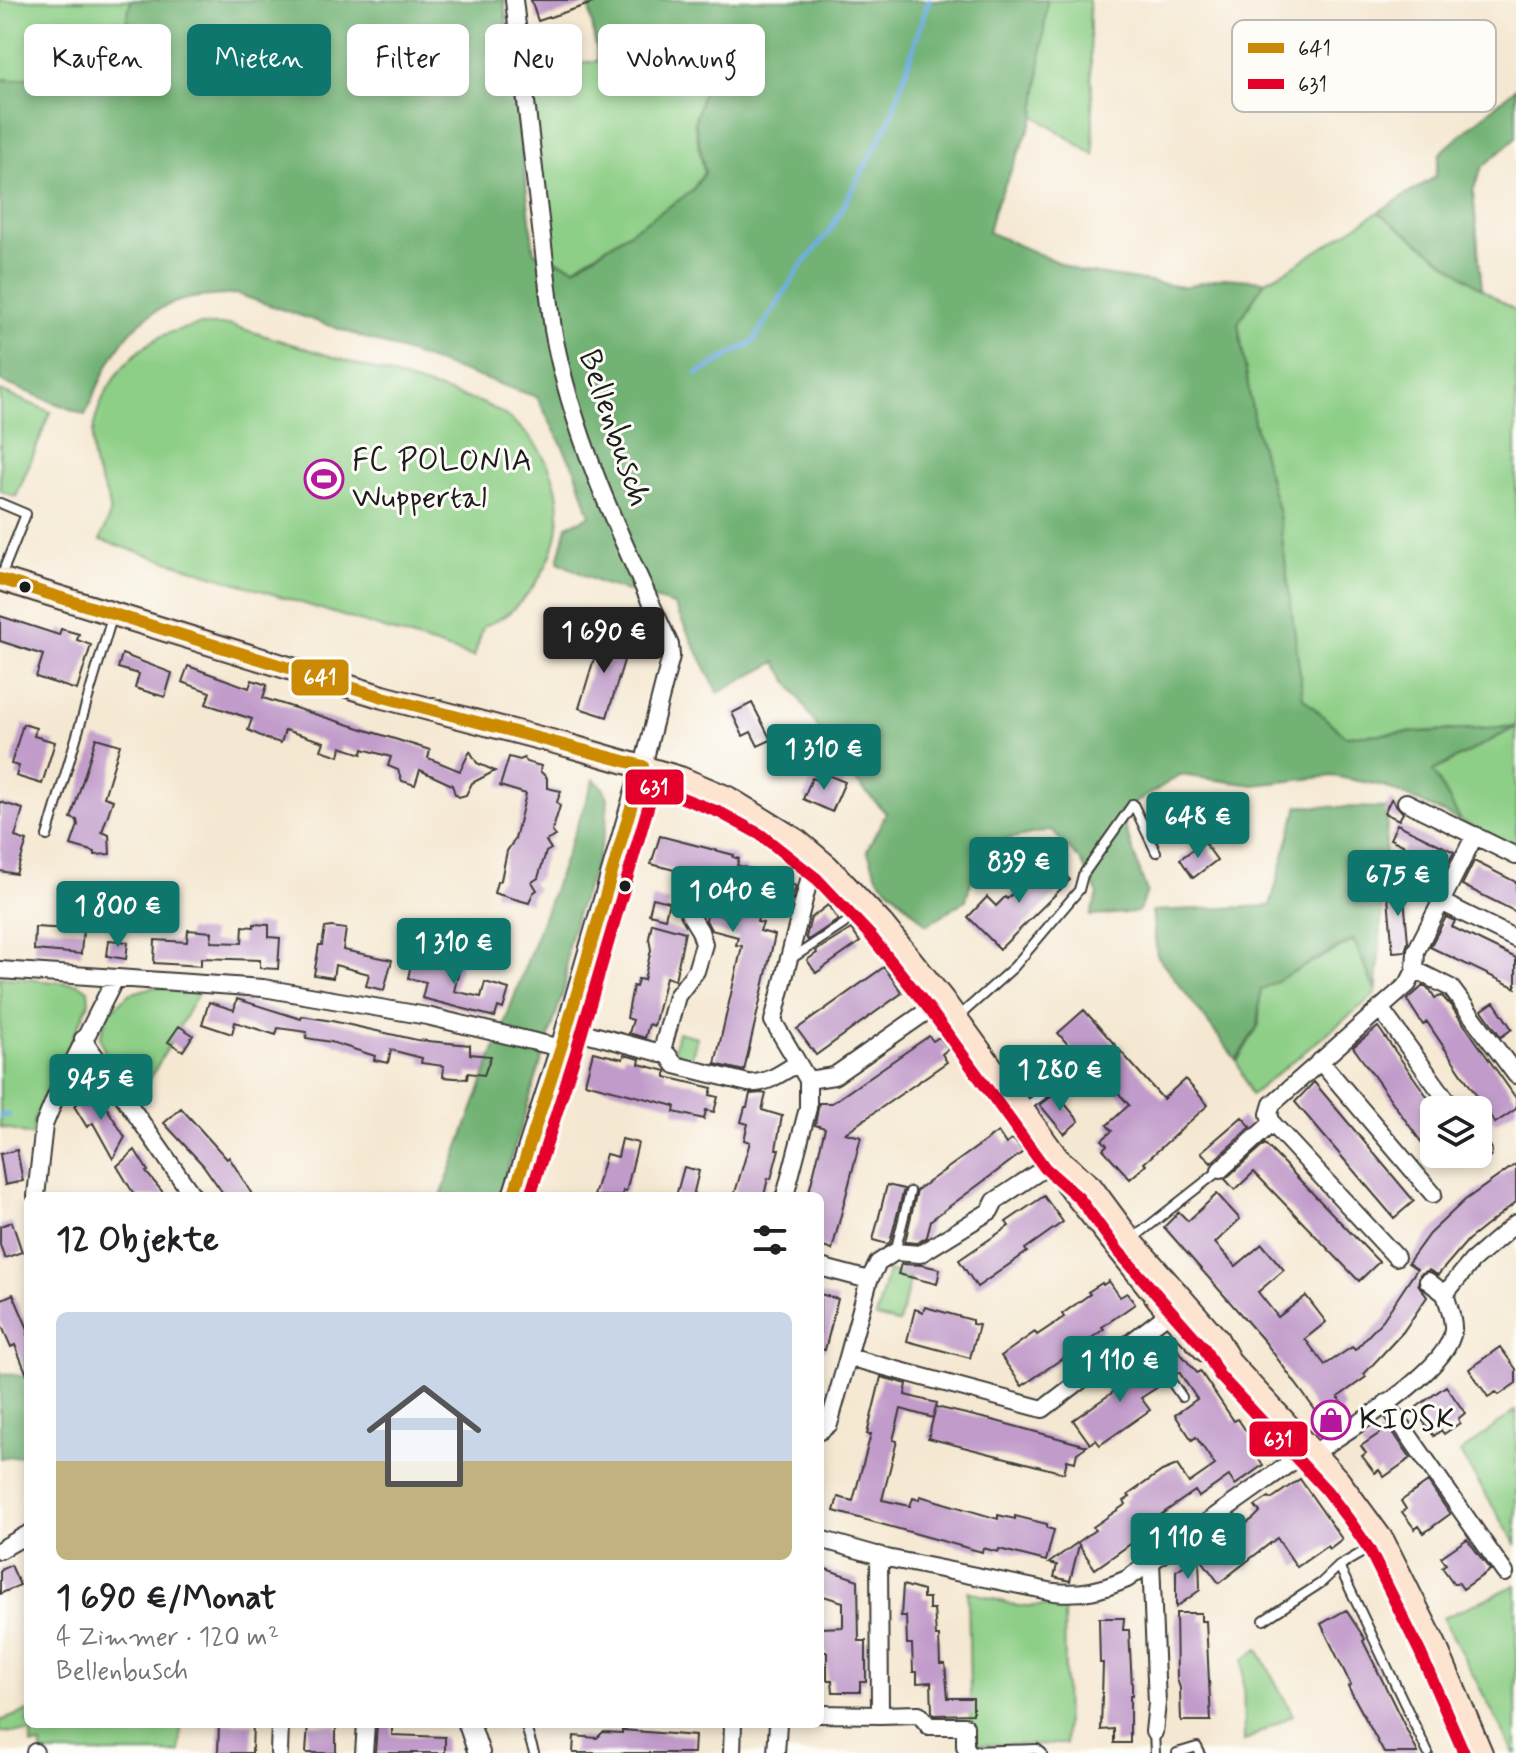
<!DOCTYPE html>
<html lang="de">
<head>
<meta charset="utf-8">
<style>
  body { margin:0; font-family:Mynerve,sans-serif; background:#f6f6f6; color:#202124; height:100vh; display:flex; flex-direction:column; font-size:30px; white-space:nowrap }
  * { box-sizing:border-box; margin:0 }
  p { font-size:26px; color:#757577 }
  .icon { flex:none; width:44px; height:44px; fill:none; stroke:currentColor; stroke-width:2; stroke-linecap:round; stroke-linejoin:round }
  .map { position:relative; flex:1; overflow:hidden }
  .sheet { position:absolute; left:24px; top:1192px; width:800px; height:536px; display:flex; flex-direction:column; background:#fff; border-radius:12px; box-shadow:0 4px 12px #0003 }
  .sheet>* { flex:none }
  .top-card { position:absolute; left:24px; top:24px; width:800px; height:72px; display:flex; gap:16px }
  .buttons { position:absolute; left:1420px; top:1096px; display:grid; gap:16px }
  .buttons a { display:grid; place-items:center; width:72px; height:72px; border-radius:12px; background:#fff; box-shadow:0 4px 12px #0003; font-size:40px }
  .price { position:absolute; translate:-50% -68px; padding:0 18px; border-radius:8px; background:#0f766e; color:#fff; font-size:26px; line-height:52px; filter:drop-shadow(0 2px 4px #0008) }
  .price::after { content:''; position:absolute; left:50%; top:48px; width:24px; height:18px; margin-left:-12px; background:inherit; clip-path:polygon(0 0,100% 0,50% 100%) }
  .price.active { background:#222; color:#fff }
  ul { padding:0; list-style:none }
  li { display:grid; align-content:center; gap:16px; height:424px; padding:0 32px }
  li+li { border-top:2px solid #e0e0e0 }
  li span { display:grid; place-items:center; height:248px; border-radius:12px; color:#555 }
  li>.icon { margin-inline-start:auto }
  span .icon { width:144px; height:144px; fill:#fffc; stroke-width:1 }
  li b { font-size:34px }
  h2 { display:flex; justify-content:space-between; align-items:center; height:96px; padding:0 32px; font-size:34px }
  .tag { padding:0 28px; border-radius:12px; background:#fff; box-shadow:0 4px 12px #0003; font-size:28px; line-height:72px }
  .tag.active { background:#0f766e; color:#fff }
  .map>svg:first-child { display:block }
</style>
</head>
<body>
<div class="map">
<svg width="1516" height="1753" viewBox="0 0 1516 1753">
  <rect width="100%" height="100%" fill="#fdfcf7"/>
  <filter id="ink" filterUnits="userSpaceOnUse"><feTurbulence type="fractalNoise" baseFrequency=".0125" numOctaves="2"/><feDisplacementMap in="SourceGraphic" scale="16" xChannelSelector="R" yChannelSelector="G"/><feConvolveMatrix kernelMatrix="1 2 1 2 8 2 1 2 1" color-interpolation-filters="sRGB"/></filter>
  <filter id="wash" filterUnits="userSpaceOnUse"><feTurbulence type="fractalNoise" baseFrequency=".006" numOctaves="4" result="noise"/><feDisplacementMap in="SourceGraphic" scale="32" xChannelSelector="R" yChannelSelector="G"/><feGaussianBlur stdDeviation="1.8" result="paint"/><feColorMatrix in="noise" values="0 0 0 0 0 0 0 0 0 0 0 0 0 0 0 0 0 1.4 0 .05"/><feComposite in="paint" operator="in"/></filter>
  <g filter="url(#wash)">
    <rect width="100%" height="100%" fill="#f5e8d2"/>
    <path fill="#8ecf87" stroke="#557652" stroke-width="2" d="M0 0H131L125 28 103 66 13 80 0 79Z
      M1047 0H1089L1094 155 1035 116Z
      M698 50 705 86 694 122 704 172 691 192 575 267 549 258 529 80 535 67 598 61 647 65Z
      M1378 212 1482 289 1516 311V726L1345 736 1303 698 1279 514 1254 422 1238 323 1265 281 1289 269Z
      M199 325H230L482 403C491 407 501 412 509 418 578 471 573 556 510 612 503 618 492 622 483 627L474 657 100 540C104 531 109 520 110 511 111 501 97 476 94 464 83 412 121 352 169 333 178 329 189 328 199 325Z
      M0 391 51 412 16 497 0 490Z
      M1516 727V847L1461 821 1433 771Z
      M1354 941 1376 994 1251 1095 1237 1062 1259 1025 1260 989Z
      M0 977 79 984 88 990 89 1003 56 1074 49 1070 53 1082 34 1119 33 1136 0 1127Z
      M153 987 200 990 136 1104 107 1060 100 1037 108 1013 129 994Z
      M678 1032 697 1037 690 1063 680 1061 674 1049Z
      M888 1271 911 1277 899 1323 876 1317Z
      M1516 1410V1544L1460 1453Z
      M1378 1554 1394 1578 1471 1753H1466C1437 1686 1411 1618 1371 1557Z
      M1516 1585V1753H1514L1443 1618Z
      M968 1591 1017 1606H1064L1066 1744 971 1745Z
      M1258 1649 1293 1715 1244 1741 1243 1660Z
      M28 1711V1724H181L180 1753H41V1745H31V1733L0 1732V1721Z"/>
    <path fill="#72b274" stroke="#476748" stroke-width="2" d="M131 0H504L534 252 575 268 691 192 705 173 695 122 705 85 699 49 647 64 598 60 588 0H1047L1035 116 994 209 988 232 1078 271 1183 287 1224 278 1265 281 1238 323 1254 422 1279 514 1303 698 1345 736 1516 727 1433 771 1461 821 1384 786 1333 776 1254 785 1180 775 1120 813 1147 892 1138 912 1090 916 1098 894 1081 861 1051 830 993 842 977 862 966 900 927 925 878 878 867 850 886 813 844 769 776 662 718 693 674 605 600 583 558 562 567 526 590 516 576 472 537 397 237 294C221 296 203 295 187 299 125 313 109 363 85 415L0 381V79L13 80 103 66 125 28Z
      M1516 88V138L1482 167 1473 191 1482 289 1378 212 1435 177 1440 153Z
      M594 779 604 789 608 798 606 826 597 860 577 913 568 946 565 986 499 1196H441Z
      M1298 806 1388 808 1377 989 1353 939 1261 990 1257 1027 1236 1060 1157 955 1152 911 1270 906Z
      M0 1373 28 1377V1455L0 1458Z"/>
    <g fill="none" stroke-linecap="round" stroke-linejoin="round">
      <path stroke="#6faee2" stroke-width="5" d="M697 374 753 342 799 269 831 229 890 120 929 0
        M0 1116 9 1115"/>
    </g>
    <g id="blocks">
      <path fill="#c19bca" d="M531 0H593V3L538 21Z
        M0 616 59 635 61 629 79 634 77 640 91 645 77 690 36 677 43 655 0 641Z
        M618 632 623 642 629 644 607 717 579 708 601 636 608 638Z
        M122 654 172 673 165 697 135 688 139 674 118 668Z
        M188 666 249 688 252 680 267 685 263 698 430 750 428 758 460 771 470 751 477 763 495 771 472 783 466 795 459 797 455 794 452 785 420 770 415 785 402 781 398 770 388 766 391 757 363 749 362 754 341 747 339 756 321 750 324 742 285 730 281 743 267 739 248 730 252 719 206 704 210 692 182 682Z
        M752 703 771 740 758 746 751 732 743 736 732 713Z
        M23 724 36 728 34 736 55 742 42 784 16 776 19 766 11 764Z
        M96 738 120 745 104 797 113 800 102 832 109 835 110 854 95 855V852L71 845 78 825 77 820 71 818Z
        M509 757 520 760 524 758 526 762 541 766 540 771 547 778V788L561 791 557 802 560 806 552 832 555 836 546 841 551 849 546 852 538 878 532 882 537 890 533 893 529 903 494 893 497 882 501 880 507 851 515 839 526 794 500 786Z
        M823 773 845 782 832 812 803 799 812 778 819 781Z
        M1391 799 1403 813 1399 820 1384 813Z
        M0 802 23 809 15 837 27 841 16 874 0 871Z
        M1397 824 1454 852 1441 876 1400 856 1405 846 1390 839Z
        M660 836 734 855 733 857 739 859 737 865 747 868 746 870 796 886 792 901 764 894 757 922 763 923 760 931 775 935 744 1071 715 1064 742 946 736 945 738 937 711 930 706 920 708 912 724 916 732 885 651 864Z
        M1204 842 1217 860 1193 878 1180 859Z
        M1049 858 1070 880 1000 949 968 917 987 897 996 906 1005 897 1007 899Z
        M1474 861 1516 882V912L1462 885Z
        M1403 886 1408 942 1405 951 1393 952 1387 887Z
        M653 898 669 902 665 918 649 914Z
        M828 905 838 920 808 940 806 937 811 918Z
        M1446 917 1455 921 1452 927 1516 958V988L1430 947Z
        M652 923 685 932 675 980 666 977 654 1026 649 1024 645 1038 629 1033 633 1020 627 1018 633 986 636 987 638 979 644 980 651 950 649 938Z
        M254 924 269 925V937L280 938 278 969 260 968V960L201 958V966L154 963 155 940 187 942 188 930 212 932 211 942 242 943 243 926 254 927Z
        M35 927 83 930 81 954 34 950Z
        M331 927 346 929 343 950 392 960 384 990 366 986 369 974 335 965 333 978 314 975 319 945H322L325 928Z
        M851 929 860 942 816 973 807 960 817 953 816 951Z
        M109 940 128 942 126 959 107 956Z
        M414 951 461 963 454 991 481 997 485 982 509 989 503 1009 498 1007 495 1017 422 998 426 982 408 978Z
        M884 967 902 993 816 1055 797 1029Z
        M1423 986 1430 990 1435 998 1442 996 1451 1006 1516 1098V1109L1495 1123 1427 1022 1423 1025 1407 1000Z
        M237 999 301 1019 302 1016 332 1021 417 1040 470 1045V1054L491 1056 484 1075 468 1073 467 1079 443 1077 444 1066 421 1063 422 1058 391 1050 388 1063 374 1060 375 1056 331 1042 306 1038 307 1032 278 1028 276 1035 235 1022 232 1034 202 1024 209 1002 234 1010Z
        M1494 1002 1512 1029 1501 1037 1482 1010Z
        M1084 1010 1163 1099 1185 1079 1208 1105 1144 1163 1146 1165 1130 1179 1103 1149 1107 1145 1102 1140 1112 1131 1107 1125 1129 1105 1092 1064 1087 1067 1058 1033Z
        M179 1026 193 1035 183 1051 168 1042Z
        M1378 1027 1434 1106V1160L1353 1047Z
        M929 1036 933 1041 939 1037 948 1049 942 1054 947 1062 845 1133 861 1137 832 1250 820 1246V1196H808L825 1128 815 1125 819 1103H832Z
        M593 1052 623 1059 624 1055 640 1059 639 1064 666 1071V1077L712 1088 710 1095 718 1097 714 1112 706 1110 704 1119 674 1112 675 1106 585 1083Z
        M1314 1082 1414 1201 1394 1218 1295 1102Z
        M96 1091 125 1137 113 1159 93 1123 87 1127 74 1106Z
        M762 1093 766 1094 762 1110 782 1116 776 1149H779L771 1179 768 1178 764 1196H734L750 1142 744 1140 748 1124 741 1122 745 1107H747L750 1094Z
        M1056 1093 1079 1121 1064 1134 1040 1105Z
        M181 1108 227 1159 229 1157 253 1196H225L203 1165 164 1123Z
        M1242 1117 1251 1127 1211 1163 1201 1152Z
        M998 1132 1006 1144 1013 1139 1023 1152 931 1220 927 1237 917 1243 905 1242 917 1190Z
        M622 1139 638 1143 626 1192 623 1191 622 1196H594L606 1154 618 1157Z
        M1265 1144 1379 1262 1359 1281 1254 1172 1235 1190 1225 1179Z
        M17 1150 23 1181 5 1185 0 1154Z
        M135 1150 148 1171 146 1172 166 1196H135L117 1166Z
        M1516 1164V1202L1468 1240 1438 1275 1429 1270 1420 1274 1418 1284 1427 1297 1403 1332 1364 1374 1366 1377 1338 1397 1345 1408 1341 1410 1344 1415 1327 1426 1265 1342 1164 1227 1179 1212 1188 1221 1217 1194 1240 1219 1215 1243 1236 1266 1262 1244 1284 1270 1258 1292 1278 1317 1306 1296 1326 1322 1305 1339 1325 1365 1352 1347 1355 1350 1383 1320 1417 1269 1408 1263 1429 1234 1465 1200Z
        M684 1167 699 1171 693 1196H676Z
        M887 1185 904 1189 890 1242 887 1244 873 1240Z
        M1044 1196 1063 1222 1025 1249 1027 1252 977 1287 959 1260 1009 1226 1006 1222Z
        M12 1222 22 1252 5 1258 0 1245V1226Z
        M901 1264 922 1265 940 1269 937 1284 898 1274Z
        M1109 1281 1120 1297 1127 1293 1135 1304 1102 1327 1104 1329 1085 1343 1022 1386 1001 1356 1035 1332 1037 1335 1064 1317 1062 1314 1090 1294 1088 1292 1102 1283 1103 1285Z
        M13 1294 28 1329 27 1375 15 1345 11 1347 0 1322V1300Z
        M820 1294 838 1299 825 1350 820 1349Z
        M925 1307 972 1320V1324L979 1325 970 1358 907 1341 915 1309 923 1312Z
        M1500 1347 1516 1369V1383L1499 1395 1496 1392 1488 1397 1469 1369Z
        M1176 1348 1197 1373 1200 1371 1234 1421 1238 1419 1262 1455 1258 1458 1263 1465 1235 1485 1229 1476 1199 1497 1195 1491 1142 1528 1146 1533 1095 1569 1079 1545 1070 1581 1054 1577 1057 1565 1049 1563 1095 1530 1093 1527 1126 1504 1124 1501 1130 1497 1128 1495 1162 1471 1177 1465 1189 1483 1215 1465 1196 1437 1192 1440 1175 1415 1197 1399 1179 1372 1175 1375 1163 1357Z
        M1137 1351 1164 1383 1141 1398 1150 1410 1100 1445 1096 1440 1090 1444 1073 1420 1136 1376 1125 1361Z
        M881 1377 907 1384 905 1395 937 1403 933 1418 901 1409 893 1440 897 1441 882 1500 910 1506 913 1498 919 1500 920 1496 998 1519V1515L1015 1519V1516L1047 1524V1528L1054 1530 1046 1561 999 1549 998 1552 983 1548 982 1552 834 1511 838 1497 853 1501 871 1434H867Z
        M1446 1386 1465 1413 1458 1419 1460 1423 1444 1434 1441 1430 1434 1436 1414 1409Z
        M936 1407 996 1421 1087 1446 1077 1453 1075 1462 1067 1460 1064 1473 1018 1461 928 1438Z
        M1389 1427 1411 1458 1384 1477 1379 1470 1375 1473 1362 1456 1366 1453 1361 1446Z
        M1300 1479 1342 1539 1329 1549 1327 1546 1297 1567 1277 1538 1219 1583 1201 1559 1228 1540 1226 1538 1254 1518 1260 1512 1255 1506 1269 1497 1271 1499Z
        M1428 1482 1450 1514 1424 1533 1419 1526 1415 1529 1402 1512 1406 1509 1401 1501Z
        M1467 1539 1490 1570 1463 1589 1458 1582 1454 1584 1442 1567 1446 1564 1441 1557Z
        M1199 1555 1200 1590 1176 1607V1571Z
        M11 1565 20 1585 0 1594V1570Z
        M820 1567 858 1580 859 1641H866V1682H860V1692H833L832 1680H827V1652H821L820 1628 843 1627V1602L820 1595Z
        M903 1585 923 1591V1598H929V1609H934L936 1636H939L940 1664H945L948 1698H973V1714L934 1715 932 1712 931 1682 917 1683V1672H913L912 1644H907L906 1616H901Z
        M1346 1610 1365 1639 1363 1641 1418 1753H1384L1348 1686 1351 1685 1321 1624Z
        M1176 1613H1201V1621H1206L1211 1721H1181L1180 1688 1177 1679Z
        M1099 1618H1124L1123 1630H1129L1132 1686V1696H1130V1743H1114V1729L1101 1730 1103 1663H1100Z
        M219 1724H253L252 1753H218Z
        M308 1724 336 1725V1753H306Z
        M377 1724H392V1735L445 1737V1753H375Z
        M622 1730 695 1736 694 1753H573L574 1736 597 1738 603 1732 622 1733Z"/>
    </g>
  </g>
  <g filter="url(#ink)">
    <use href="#blocks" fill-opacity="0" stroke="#3d3b37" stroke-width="2"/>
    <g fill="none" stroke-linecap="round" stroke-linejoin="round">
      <g stroke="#3d3b37" stroke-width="12">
        <path id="service" d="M0 503 26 514 1 576
          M47 836 113 614
          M791 959 844 924
          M957 1018 1014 967 1079 890 1083 875 1133 804 1156 852
          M1023 1109 1065 1078
          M1131 1240 1220 1170
          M895 1252 910 1192
          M1139 1335 1182 1397
          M1382 1541 1339 1566 1428 1753
          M1264 1620 1321 1583 1339 1566
          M525 1724 534 1753
          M1154 1732 1155 1753
          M969 1751 1037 1749 1042 1753
          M1177 1753 1197 1747 1200 1753"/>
      </g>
      <g stroke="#3d3b37" stroke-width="20">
        <path id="minor" d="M514 0 553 330C573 440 624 544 670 645L671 656 643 766
          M1406 802 1516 856
          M1475 835 1416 951 1415 970 1451 988 1516 1075
          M1441 902 1516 939
          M0 970 263 988 427 1016 561 1048
          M1380 1008 1454 1110
          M567 1028 668 1055 675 1065 748 1083C767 1085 782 1072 798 1063
          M83 1039 193 1196
          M661 1054 677 996 696 971 704 944 700 931 689 913
          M1320 1061 1433 1194
          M808 1080 834 1076 943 1000
          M1272 1123 1396 1257
          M1478 1144 1483 1151
          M1220 1170 1272 1123 1269 1114 1272 1104 1408 984 1415 970
          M36 1196 44 1125 56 1096 115 979
          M785 1196 808 1108V1080L773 1021 809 880 820 860
          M820 1267 869 1280 848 1357 1043 1409 1160 1320 1167 1310
          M869 1280 878 1263 895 1252 920 1254 990 1211 995 1201 1058 1159
          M1428 1281 1445 1294
          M1386 1403 1505 1573
          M820 1431 829 1424 848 1357
          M1314 1453C1347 1430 1449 1371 1453 1330 1454 1319 1448 1304 1445 1294L1472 1261 1516 1223
          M820 1539 887 1558 1054 1592C1082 1595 1102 1590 1127 1579L1310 1449
          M0 1550 28 1534
          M879 1555 880 1715 919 1714 929 1726H965V1746L969 1753
          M1151 1561 1157 1703 1154 1732
          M820 1714 880 1715
          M35 1753V1752
          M279 1753 280 1724
          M364 1753 366 1724
          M732 1753 733 1724
          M776 1753 778 1724"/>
      </g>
      <g stroke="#3d3b37" stroke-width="24">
        <path id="tertiary" d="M513 1196 561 1048 643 766
          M469 1724 479 1753"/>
      </g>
      <g stroke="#3d3b37" stroke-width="26">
        <path id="secondary" d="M0 579 383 697 570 746 680 778 728 798 796 840 828 867 882 924 943 1000 1058 1159 1091 1187 1131 1241 1217 1339 1231 1364 1338 1480 1383 1541 1435 1645 1481 1753
          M1060 1164 1066 1183 1167 1310 1205 1350 1231 1364"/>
      </g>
      <use href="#service" stroke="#fff" stroke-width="8"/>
      <use href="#minor" stroke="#fff" stroke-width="16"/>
      <use href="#tertiary" stroke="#fff" stroke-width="20"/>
      <use href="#secondary" stroke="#fde4d1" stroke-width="22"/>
      <g stroke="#fdfcf7" stroke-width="18">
        <path id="bus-1" d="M0 579 383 697 643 766
          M513 1196 561 1048 643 766"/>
      </g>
      <g stroke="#fdfcf7" stroke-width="18">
        <path id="bus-2" d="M530 1196 576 1052 654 787 721 813 761 835 817 879 870 935 930 1010 1045 1168 1079 1198 1119 1252 1204 1348 1219 1375 1326 1490 1349 1520 1369 1549 1420 1652 1464 1753"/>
      </g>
      <use href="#bus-1" stroke="#cb8a06" stroke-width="12"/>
      <use href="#bus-2" stroke="#e4002b" stroke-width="12"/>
    </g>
  </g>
  <defs>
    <g id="stadium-ring" transform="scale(2)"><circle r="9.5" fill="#fdfcf7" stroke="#b5179e" stroke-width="1.5"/><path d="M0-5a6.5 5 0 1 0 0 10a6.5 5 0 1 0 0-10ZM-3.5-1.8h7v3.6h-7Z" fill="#b5179e"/></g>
    <g id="shop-ring" transform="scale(2)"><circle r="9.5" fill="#fdfcf7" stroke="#b5179e" stroke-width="1.5"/><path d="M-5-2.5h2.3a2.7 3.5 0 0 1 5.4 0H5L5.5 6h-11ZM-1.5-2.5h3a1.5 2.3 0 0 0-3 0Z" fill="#b5179e"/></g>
  </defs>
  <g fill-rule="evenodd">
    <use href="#stadium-ring" x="324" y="479"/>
    <use href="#shop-ring" x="1331" y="1420"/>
  </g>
  <g fill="#1c1c1c" stroke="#fdfcf7" stroke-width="3">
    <circle cx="25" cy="587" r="7"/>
    <circle cx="625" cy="886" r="7"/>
  </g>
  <g text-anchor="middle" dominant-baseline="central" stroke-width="6" stroke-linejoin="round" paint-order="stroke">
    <g font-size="32" fill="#1c1c1c" stroke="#fdfcf7">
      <text transform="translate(614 428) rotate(71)">Bellenbusch</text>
    </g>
    <g font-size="32" fill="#1c1c1c" stroke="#fdfcf7" text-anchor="start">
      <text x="352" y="461">FC POLONIA<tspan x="352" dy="37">Wuppertal</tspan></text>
      <text x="1359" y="1420">KIOSK</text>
    </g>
  </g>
  <rect x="1232" y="20" width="264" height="92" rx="12" fill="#fdfcf7" stroke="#bab9b5" stroke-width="2"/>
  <rect x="1248" y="43" width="36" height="10" fill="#cb8a06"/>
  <rect x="1248" y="79" width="36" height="10" fill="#e4002b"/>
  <g font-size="22" fill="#1c1c1c">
    <text x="1298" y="56">641</text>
    <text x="1298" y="92">631</text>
  </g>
  <g stroke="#fdfcf7" stroke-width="3">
    <rect x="290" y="658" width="60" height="39" rx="8" fill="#cb8a06"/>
    <rect x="624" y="768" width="61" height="38" rx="8" fill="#e4002b"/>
    <rect x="1248" y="1420" width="61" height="38" rx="8" fill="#e4002b"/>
  </g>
  <g font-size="22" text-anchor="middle" font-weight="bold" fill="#fff">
    <text x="320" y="685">641</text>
    <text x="654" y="795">631</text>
    <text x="1278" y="1447">631</text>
  </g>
</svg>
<div class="buttons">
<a><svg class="icon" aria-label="layers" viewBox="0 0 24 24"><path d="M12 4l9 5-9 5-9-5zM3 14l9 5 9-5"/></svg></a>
</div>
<b class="price active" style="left:604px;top:675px">1 690 €</b>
<b class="price" style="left:824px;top:792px">1 310 €</b>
<b class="price" style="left:1198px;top:860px">648 €</b>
<b class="price" style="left:1019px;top:905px">839 €</b>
<b class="price" style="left:1398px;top:918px">675 €</b>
<b class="price" style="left:733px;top:934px">1 040 €</b>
<b class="price" style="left:118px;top:949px">1 800 €</b>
<b class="price" style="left:454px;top:986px">1 310 €</b>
<b class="price" style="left:1060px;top:1113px">1 280 €</b>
<b class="price" style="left:101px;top:1122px">945 €</b>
<b class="price" style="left:1120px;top:1404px">1 110 €</b>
<b class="price" style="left:1188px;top:1581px">1 110 €</b>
<div class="top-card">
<a class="tag">Kaufen</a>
<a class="tag active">Mieten</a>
<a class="tag">Filter</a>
<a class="tag">Neu</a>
<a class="tag">Wohnung</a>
</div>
<section class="sheet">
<h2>12 Objekte<svg class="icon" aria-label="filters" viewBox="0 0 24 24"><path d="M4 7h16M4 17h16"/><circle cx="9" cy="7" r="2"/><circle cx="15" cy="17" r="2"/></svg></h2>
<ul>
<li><span style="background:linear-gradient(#c9d6e8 60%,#c2b280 0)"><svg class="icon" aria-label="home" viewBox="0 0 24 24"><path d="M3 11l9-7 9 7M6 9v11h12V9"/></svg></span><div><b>1 690 €/Monat</b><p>4 Zimmer · 120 m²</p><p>Bellenbusch</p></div></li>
</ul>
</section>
</div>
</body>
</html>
